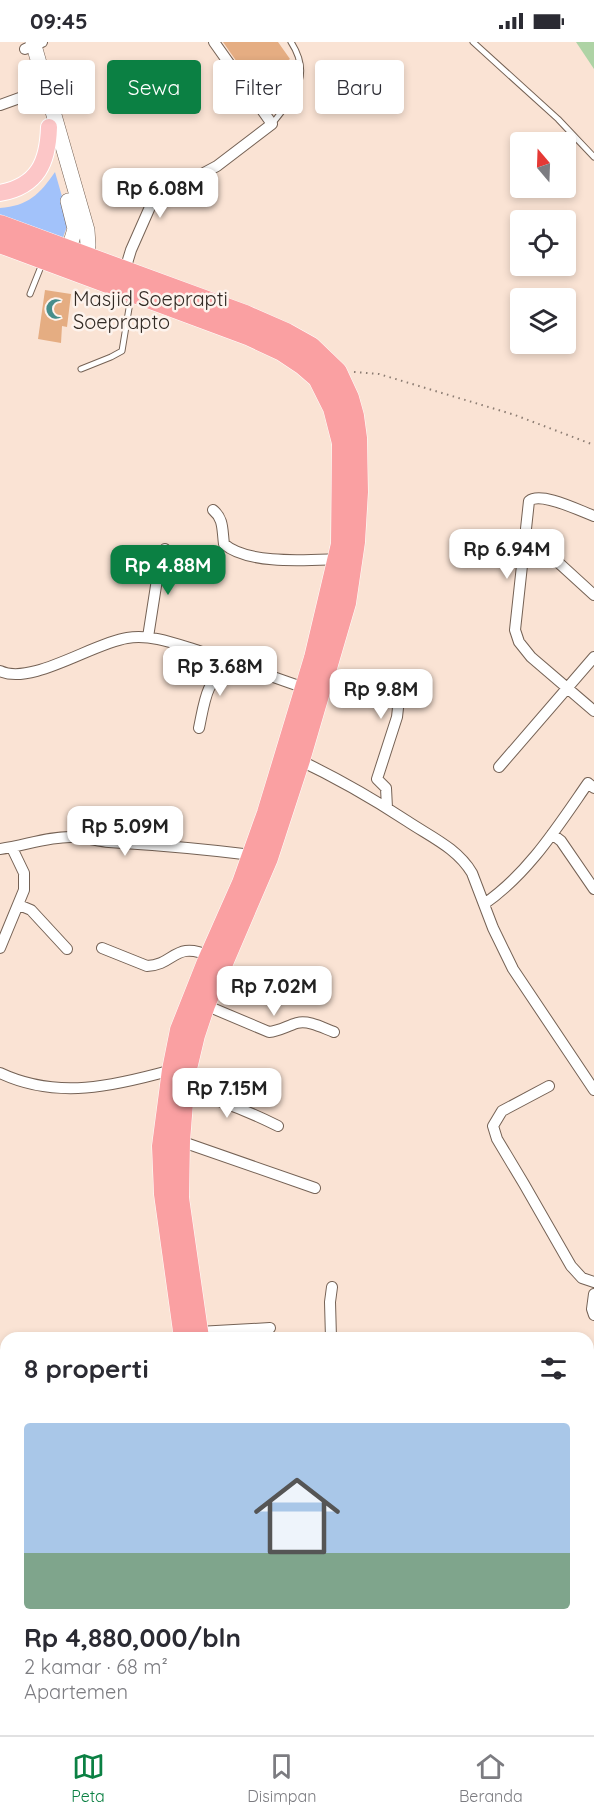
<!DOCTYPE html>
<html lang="id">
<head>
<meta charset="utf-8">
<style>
  body { margin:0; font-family:Quicksand,sans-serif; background:#f2f2f3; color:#2b2b33; height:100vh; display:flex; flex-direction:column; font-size:22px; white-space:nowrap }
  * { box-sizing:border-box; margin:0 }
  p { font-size:20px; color:#7c7c81 }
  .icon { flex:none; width:33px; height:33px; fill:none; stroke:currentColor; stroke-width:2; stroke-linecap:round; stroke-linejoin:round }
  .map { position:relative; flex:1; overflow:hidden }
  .drawer { position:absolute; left:0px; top:1290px; width:594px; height:404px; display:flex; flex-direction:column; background:#fff; border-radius:18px 18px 0 0; box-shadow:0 3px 9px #0003 }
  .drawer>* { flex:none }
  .banner { position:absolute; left:18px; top:18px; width:558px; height:54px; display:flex; gap:12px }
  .needle { width:39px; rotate:341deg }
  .controls { position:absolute; left:510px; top:90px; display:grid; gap:12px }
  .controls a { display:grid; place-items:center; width:66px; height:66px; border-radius:6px; background:#fff; box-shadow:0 3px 9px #0003; font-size:30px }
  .price { position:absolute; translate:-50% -51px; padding:0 14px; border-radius:12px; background:#fff; color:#222; font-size:20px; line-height:39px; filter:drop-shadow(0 2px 3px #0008) }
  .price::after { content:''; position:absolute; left:50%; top:36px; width:18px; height:14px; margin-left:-9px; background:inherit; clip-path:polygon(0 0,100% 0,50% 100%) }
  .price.active { background:#0b8043; color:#fff }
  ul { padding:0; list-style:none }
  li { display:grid; align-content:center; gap:12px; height:318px; padding:0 24px }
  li+li { border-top:2px solid #e1e1e2 }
  li span { display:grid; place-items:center; height:186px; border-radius:6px; color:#555 }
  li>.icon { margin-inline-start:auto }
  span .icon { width:108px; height:108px; fill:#fffc; stroke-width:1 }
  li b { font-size:26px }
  h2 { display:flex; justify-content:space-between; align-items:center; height:72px; padding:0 24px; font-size:26px }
  .pill { padding:0 21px; border-radius:6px; background:#fff; box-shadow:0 3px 9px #0003; font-size:21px; line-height:54px }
  .pill.active { background:#0b8043; color:#fff }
  .status { display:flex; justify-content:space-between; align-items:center; height:42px; padding:0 30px; background:#fff; direction:ltr }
  .status svg { height:16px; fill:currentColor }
  .menu { display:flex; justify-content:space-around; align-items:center; height:84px; border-top:2px solid #e1e1e2; background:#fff; font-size:16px; color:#7c7c81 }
  .menu a { display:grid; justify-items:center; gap:3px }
  .menu .active { color:#0b8043 }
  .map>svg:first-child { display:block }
</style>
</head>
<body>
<div class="status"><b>09:45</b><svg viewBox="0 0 49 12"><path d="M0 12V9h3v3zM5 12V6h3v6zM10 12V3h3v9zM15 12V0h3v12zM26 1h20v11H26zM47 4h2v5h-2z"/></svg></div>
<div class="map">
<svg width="594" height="1693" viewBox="0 0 594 1693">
  <rect width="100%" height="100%" fill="#fae3d4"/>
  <path fill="#aed3a5" d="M576 0H594V27Z"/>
  <path fill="#a2c2fa" d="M55 130 69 179 62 198 0 181V166C28 164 40 152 55 130Z"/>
  <path fill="#e5ad82" d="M223 0H278L290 17 253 43Z
    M45 248 71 252 67 285 62 284 61 301 38 297Z"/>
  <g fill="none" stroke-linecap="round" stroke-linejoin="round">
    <g stroke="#756255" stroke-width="7">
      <path id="lane" d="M473 0 558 77 594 115
        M272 82C294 54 313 34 291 0
        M30 252 42 222
        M81 327 111 315 122 309 131 254
        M112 1688 115 1693"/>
    </g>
    <g stroke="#756255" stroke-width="12">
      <path id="street" d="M25 7 42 0
        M0 63 39 49
        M124 231 131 208 150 165 159 155 217 124 272 82 214 0
        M213 468C224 477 222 488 224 502 248 523 308 518 338 517
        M594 474C580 469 541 449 529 459L515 588 519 600 531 615 594 669
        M526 491 594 553
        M148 595 158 531 165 507
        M0 629C31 644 93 601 127 596 152 592 176 602 199 609 236 621 272 635 308 647
        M322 629 364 644 395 658 398 666 397 675 377 737 386 746 387 766
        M199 686C206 652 205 645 230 619
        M297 717C335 735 372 756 407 779 431 795 457 806 472 831L493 886 513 927 594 1048
        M499 725 594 615
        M552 792 561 799 594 847
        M0 807C24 804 49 794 73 795 85 795 97 799 109 800 157 803 204 807 252 813
        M484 862C528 832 558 784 588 741L594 746
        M19 863 31 868 67 907
        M0 906 24 848V831L12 806
        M102 906 147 924C175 923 174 898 210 914
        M205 963 269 990C279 989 287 984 297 981 309 978 323 986 334 990
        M0 1031C57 1058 114 1044 172 1028
        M549 1044 502 1069 493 1084 497 1097 524 1142 571 1224 582 1236 594 1240
        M184 1048C217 1057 248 1069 278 1084
        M180 1099 315 1146
        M594 1252 592 1267 594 1273
        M198 1290 270 1286
        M331 1296 330 1260 332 1245"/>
    </g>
    <g stroke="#756255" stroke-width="16">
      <path id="secondary" d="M33 0 87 188 88 203 84 223
        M66 217 75 187 68 159
        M197 1693 207 1688"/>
    </g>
    <g stroke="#fff" stroke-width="18">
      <path id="primary" d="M0 151C38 144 48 120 49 85"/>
    </g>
    <g stroke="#fff" stroke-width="21">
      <path id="highway" d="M0 183 245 273 286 291 311 305 337 330 349 356 354 374 357 396 358 450 355 500 346 561 300 718 268 816 205 963 195 993 185 1035 180 1099 179 1156 199 1296
        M0 201 250 294 282 309 303 323 318 336 333 366 342 401 341 502 314 616 267 771 242 841 207 920 180 988 172 1028 162 1104 164 1152 184 1296
        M274 1688 276 1693"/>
    </g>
    <path stroke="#8c7d73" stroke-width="2" stroke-dasharray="1.5 4.5" stroke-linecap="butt" d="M354 330 379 332 515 373 594 403"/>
    <use href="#lane" stroke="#fff" stroke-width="5"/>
    <use href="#street" stroke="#fff" stroke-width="10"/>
    <use href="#secondary" stroke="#fff" stroke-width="15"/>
    <use href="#primary" stroke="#fcc6c7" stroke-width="16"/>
    <use href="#highway" stroke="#faa0a2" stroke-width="20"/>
  </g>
  <defs>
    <g id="mosque-bare" transform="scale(1.62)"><path d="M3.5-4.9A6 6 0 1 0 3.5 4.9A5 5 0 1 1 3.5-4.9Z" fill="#468e8b" stroke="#fdf3ed" stroke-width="2.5" paint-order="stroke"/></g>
  </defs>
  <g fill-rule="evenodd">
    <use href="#mosque-bare" x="56" y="267"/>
  </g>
  <g text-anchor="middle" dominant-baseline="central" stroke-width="5" stroke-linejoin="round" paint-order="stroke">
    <g font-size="20" fill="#322a24" stroke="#fdf3ed" text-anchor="start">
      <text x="73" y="256">Masjid Soeprapti<tspan x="73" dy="23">Soeprapto</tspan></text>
    </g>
  </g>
</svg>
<div class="controls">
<a><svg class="needle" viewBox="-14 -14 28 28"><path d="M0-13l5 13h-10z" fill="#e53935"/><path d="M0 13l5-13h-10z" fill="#7c7c81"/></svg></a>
<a><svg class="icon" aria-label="locate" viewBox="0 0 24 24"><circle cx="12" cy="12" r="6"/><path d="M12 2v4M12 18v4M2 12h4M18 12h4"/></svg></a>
<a><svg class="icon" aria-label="layers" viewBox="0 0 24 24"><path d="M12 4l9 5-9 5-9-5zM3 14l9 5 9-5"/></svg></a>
</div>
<b class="price" style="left:160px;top:177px">Rp 6.08M</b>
<b class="price" style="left:507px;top:538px">Rp 6.94M</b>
<b class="price active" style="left:168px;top:554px">Rp 4.88M</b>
<b class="price" style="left:220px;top:655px">Rp 3.68M</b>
<b class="price" style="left:381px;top:678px">Rp 9.8M</b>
<b class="price" style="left:125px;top:815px">Rp 5.09M</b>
<b class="price" style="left:274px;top:975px">Rp 7.02M</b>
<b class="price" style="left:227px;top:1077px">Rp 7.15M</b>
<div class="banner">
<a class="pill">Beli</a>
<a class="pill active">Sewa</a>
<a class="pill">Filter</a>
<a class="pill">Baru</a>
</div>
<section class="drawer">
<h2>8 properti<svg class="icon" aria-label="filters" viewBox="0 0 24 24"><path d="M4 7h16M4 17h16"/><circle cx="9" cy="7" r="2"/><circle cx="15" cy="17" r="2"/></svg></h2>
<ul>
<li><span style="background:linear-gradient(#a9c7e8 70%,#7fa58c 0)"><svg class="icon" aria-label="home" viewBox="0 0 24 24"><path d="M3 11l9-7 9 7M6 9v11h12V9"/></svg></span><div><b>Rp 4,880,000/bln</b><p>2 kamar · 68 m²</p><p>Apartemen</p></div></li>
</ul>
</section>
</div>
<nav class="menu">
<a class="active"><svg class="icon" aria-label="map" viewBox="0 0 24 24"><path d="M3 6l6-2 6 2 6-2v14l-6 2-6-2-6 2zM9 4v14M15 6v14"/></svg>Peta</a>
<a><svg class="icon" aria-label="saved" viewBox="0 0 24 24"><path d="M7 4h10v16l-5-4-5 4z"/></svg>Disimpan</a>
<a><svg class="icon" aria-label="home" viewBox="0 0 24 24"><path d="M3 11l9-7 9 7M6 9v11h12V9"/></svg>Beranda</a>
</nav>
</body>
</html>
